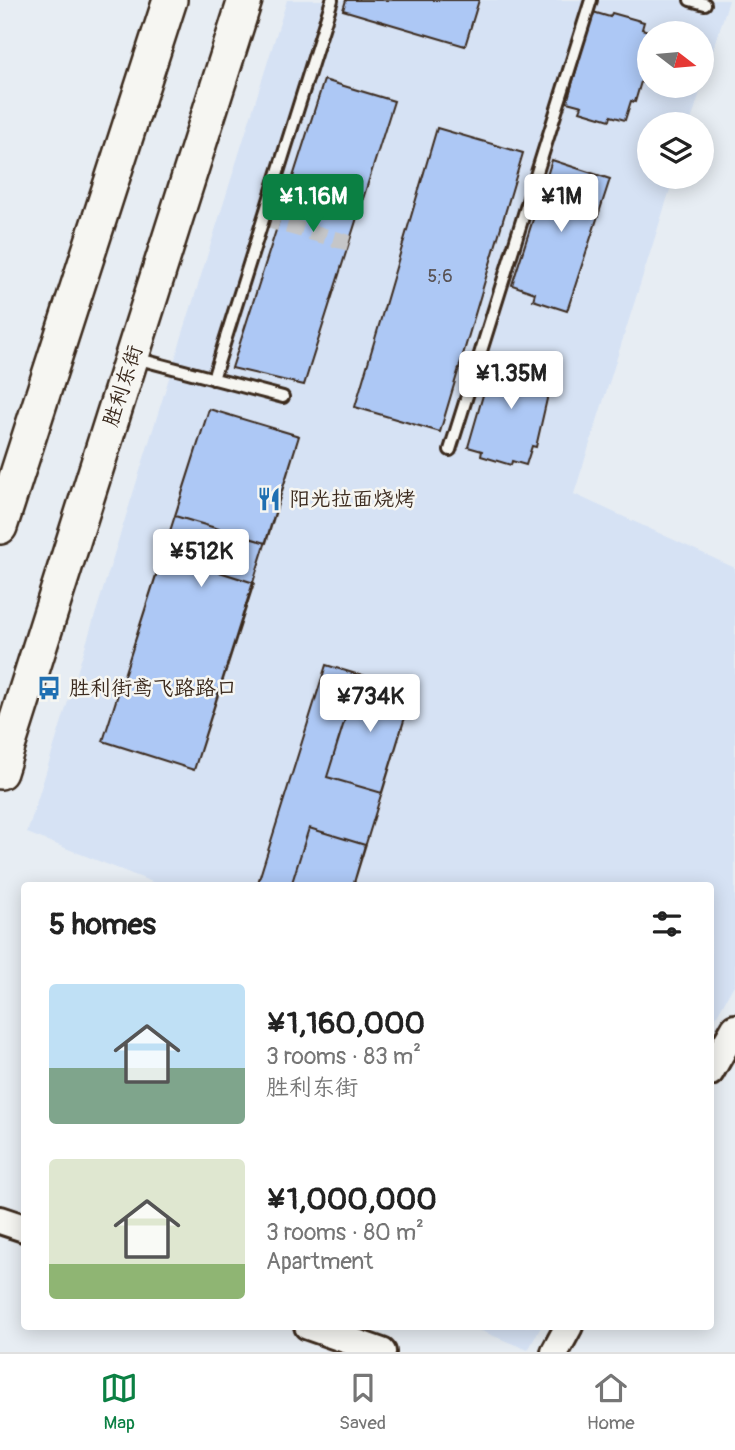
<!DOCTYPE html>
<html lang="en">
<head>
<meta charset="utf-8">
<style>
  body { margin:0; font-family:Pangolin,"LXGW WenKai TC",sans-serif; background:#f6f6f6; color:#222; height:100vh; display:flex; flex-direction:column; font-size:26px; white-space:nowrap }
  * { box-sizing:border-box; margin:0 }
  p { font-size:23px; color:#767676 }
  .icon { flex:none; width:38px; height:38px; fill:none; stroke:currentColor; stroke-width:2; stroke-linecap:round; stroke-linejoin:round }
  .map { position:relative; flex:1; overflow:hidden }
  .sheet { position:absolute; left:21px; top:882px; width:693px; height:448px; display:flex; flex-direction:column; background:#fff; border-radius:7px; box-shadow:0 4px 18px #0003 }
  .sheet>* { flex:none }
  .needle { width:46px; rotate:106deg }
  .tools { position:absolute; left:637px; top:21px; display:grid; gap:14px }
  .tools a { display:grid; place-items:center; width:77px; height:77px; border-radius:50%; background:#fff; box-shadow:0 4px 18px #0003; font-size:35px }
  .price { position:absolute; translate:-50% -60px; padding:0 16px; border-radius:7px; background:#fff; color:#222; font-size:23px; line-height:46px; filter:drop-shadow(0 2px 4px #0008) }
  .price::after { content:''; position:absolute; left:50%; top:42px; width:21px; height:16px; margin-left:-10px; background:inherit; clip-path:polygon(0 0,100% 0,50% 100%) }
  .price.current { background:#0b8043; color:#fff }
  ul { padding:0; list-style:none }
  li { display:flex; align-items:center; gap:21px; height:175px; padding:0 28px }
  li span { display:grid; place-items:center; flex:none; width:196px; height:140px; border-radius:7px; color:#555 }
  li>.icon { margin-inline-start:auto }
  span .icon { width:84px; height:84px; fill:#fffc; stroke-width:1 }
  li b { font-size:30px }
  h2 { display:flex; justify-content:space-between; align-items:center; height:84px; padding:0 28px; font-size:30px }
  .tabs { display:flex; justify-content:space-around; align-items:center; height:98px; border-top:2px solid #e0e0e0; background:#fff; font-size:19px; color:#767676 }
  .tabs a { display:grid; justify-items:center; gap:4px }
  .tabs .current { color:#0b8043 }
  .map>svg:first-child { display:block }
</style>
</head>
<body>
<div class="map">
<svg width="735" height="1352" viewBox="0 0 735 1352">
  <rect width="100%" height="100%" fill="#e7edf3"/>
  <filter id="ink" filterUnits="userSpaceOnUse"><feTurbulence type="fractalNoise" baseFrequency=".0143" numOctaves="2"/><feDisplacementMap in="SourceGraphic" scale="14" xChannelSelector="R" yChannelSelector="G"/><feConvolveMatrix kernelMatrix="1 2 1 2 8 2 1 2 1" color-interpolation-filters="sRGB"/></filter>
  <g filter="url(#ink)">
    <path fill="#d6e2f4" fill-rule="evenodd" d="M287 0H729L690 124H649V177H674L574 494 735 568V983L711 1026 710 886 160 885 27 833ZM649 33H702V86H649Z
      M472 1327 541 1326V1327L528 1350Z"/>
    <path fill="#adc8f5" stroke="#3b2a1e" stroke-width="2" d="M346 0H479L465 46 343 10Z
      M593 12 610 17 612 13 644 22 642 29 651 32 644 57 648 58 635 102 631 101 625 120 611 116 610 120 580 111 582 106 567 102Z
      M324 80 394 101 304 385 232 368Z
      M437 128 523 153 440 432 355 407Z
      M552 160 610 179 567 311 533 300 535 293 512 285Z
      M494 357 511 362 512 358 545 367 543 374 552 377 536 447 532 446 526 465 512 461 511 465 481 456 482 451 468 447Z
      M209 409 299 436 266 543 175 516Z
      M209 409 299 436 194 770 103 741Z
      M163 554 254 583 194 770 103 741Z
      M326 665 413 691 353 886H257Z
      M359 674 413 691 382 793 327 777Z
      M309 828 365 845 353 886H291Z"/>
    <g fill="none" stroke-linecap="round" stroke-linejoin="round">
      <path stroke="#c5c6c8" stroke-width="16" stroke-dasharray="16 8" stroke-linecap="butt" d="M264 219 349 243"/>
      <g stroke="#3b2a1e" stroke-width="16">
        <path id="service" d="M690 0 705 4
          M135 358 283 397
          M213 379 332 0
          M450 450 591 0"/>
      </g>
      <g stroke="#3b2a1e" stroke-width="32">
        <path id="tertiary" d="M710 1072 735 1028
          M0 1220 24 1228
          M308 1326 382 1352
          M555 1352 569 1326"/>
      </g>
      <g stroke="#3b2a1e" stroke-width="38">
        <path id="primary" d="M0 527 170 0
          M0 772 245 0"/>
      </g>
      <use href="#service" stroke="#f6f6f2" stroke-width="10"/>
      <use href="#tertiary" stroke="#f6f6f2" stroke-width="26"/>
      <use href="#primary" stroke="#f6f6f2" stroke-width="33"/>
    </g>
  </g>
  <defs>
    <g id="restaurant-bare" transform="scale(1.89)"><path d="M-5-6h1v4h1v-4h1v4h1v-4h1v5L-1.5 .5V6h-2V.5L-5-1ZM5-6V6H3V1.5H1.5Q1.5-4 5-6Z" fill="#1f6fb2" stroke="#f6f6f2" stroke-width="2.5" paint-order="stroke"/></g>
    <g id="bus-bare" transform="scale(1.89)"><path d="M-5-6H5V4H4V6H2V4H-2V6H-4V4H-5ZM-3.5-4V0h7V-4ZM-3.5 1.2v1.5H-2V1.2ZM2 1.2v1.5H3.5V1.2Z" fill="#1f6fb2" stroke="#f6f6f2" stroke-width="2.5" paint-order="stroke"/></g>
  </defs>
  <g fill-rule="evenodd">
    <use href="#restaurant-bare" x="269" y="499"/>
    <use href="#bus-bare" x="49" y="688"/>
  </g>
  <g text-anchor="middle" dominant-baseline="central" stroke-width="5" stroke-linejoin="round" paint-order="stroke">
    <g font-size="18" fill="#585254">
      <text x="440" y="276">5;6</text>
    </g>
    <g font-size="21" fill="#3b2a1e" stroke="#f6f6f2">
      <text transform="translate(123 386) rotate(-72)">胜利东街</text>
    </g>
    <g font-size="21" fill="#3b2a1e" stroke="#f6f6f2" text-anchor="start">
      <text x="289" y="499">阳光拉面烧烤</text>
      <text x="69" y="688">胜利街鸢飞路路口</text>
    </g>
  </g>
</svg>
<div class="tools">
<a><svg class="needle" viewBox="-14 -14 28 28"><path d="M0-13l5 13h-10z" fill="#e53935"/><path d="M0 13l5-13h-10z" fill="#767676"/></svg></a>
<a><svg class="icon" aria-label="layers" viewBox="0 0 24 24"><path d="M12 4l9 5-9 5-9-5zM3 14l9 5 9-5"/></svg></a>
</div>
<b class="price current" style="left:313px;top:234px">¥1.16M</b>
<b class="price" style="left:561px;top:234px">¥1M</b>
<b class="price" style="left:511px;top:411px">¥1.35M</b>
<b class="price" style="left:201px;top:589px">¥512K</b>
<b class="price" style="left:370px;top:734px">¥734K</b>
<section class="sheet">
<h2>5 homes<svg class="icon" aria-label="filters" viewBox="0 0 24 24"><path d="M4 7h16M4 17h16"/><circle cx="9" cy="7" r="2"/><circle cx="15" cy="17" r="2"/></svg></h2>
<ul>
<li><span style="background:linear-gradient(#bfe0f5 60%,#7fa58c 0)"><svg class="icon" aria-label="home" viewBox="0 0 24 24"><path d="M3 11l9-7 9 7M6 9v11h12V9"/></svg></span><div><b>¥1,160,000</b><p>3 rooms · 83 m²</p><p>胜利东街</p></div></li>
<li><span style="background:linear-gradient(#dfe7d0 75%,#8fb573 0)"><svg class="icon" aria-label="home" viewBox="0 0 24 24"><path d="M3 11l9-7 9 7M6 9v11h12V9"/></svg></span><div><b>¥1,000,000</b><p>3 rooms · 80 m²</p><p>Apartment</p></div></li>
</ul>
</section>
</div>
<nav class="tabs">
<a class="current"><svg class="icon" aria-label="map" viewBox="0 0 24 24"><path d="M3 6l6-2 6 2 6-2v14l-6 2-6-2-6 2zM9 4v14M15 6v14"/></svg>Map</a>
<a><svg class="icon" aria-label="saved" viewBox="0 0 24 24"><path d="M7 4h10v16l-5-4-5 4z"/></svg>Saved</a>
<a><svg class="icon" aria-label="home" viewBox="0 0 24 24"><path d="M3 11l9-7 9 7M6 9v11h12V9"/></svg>Home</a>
</nav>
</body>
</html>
